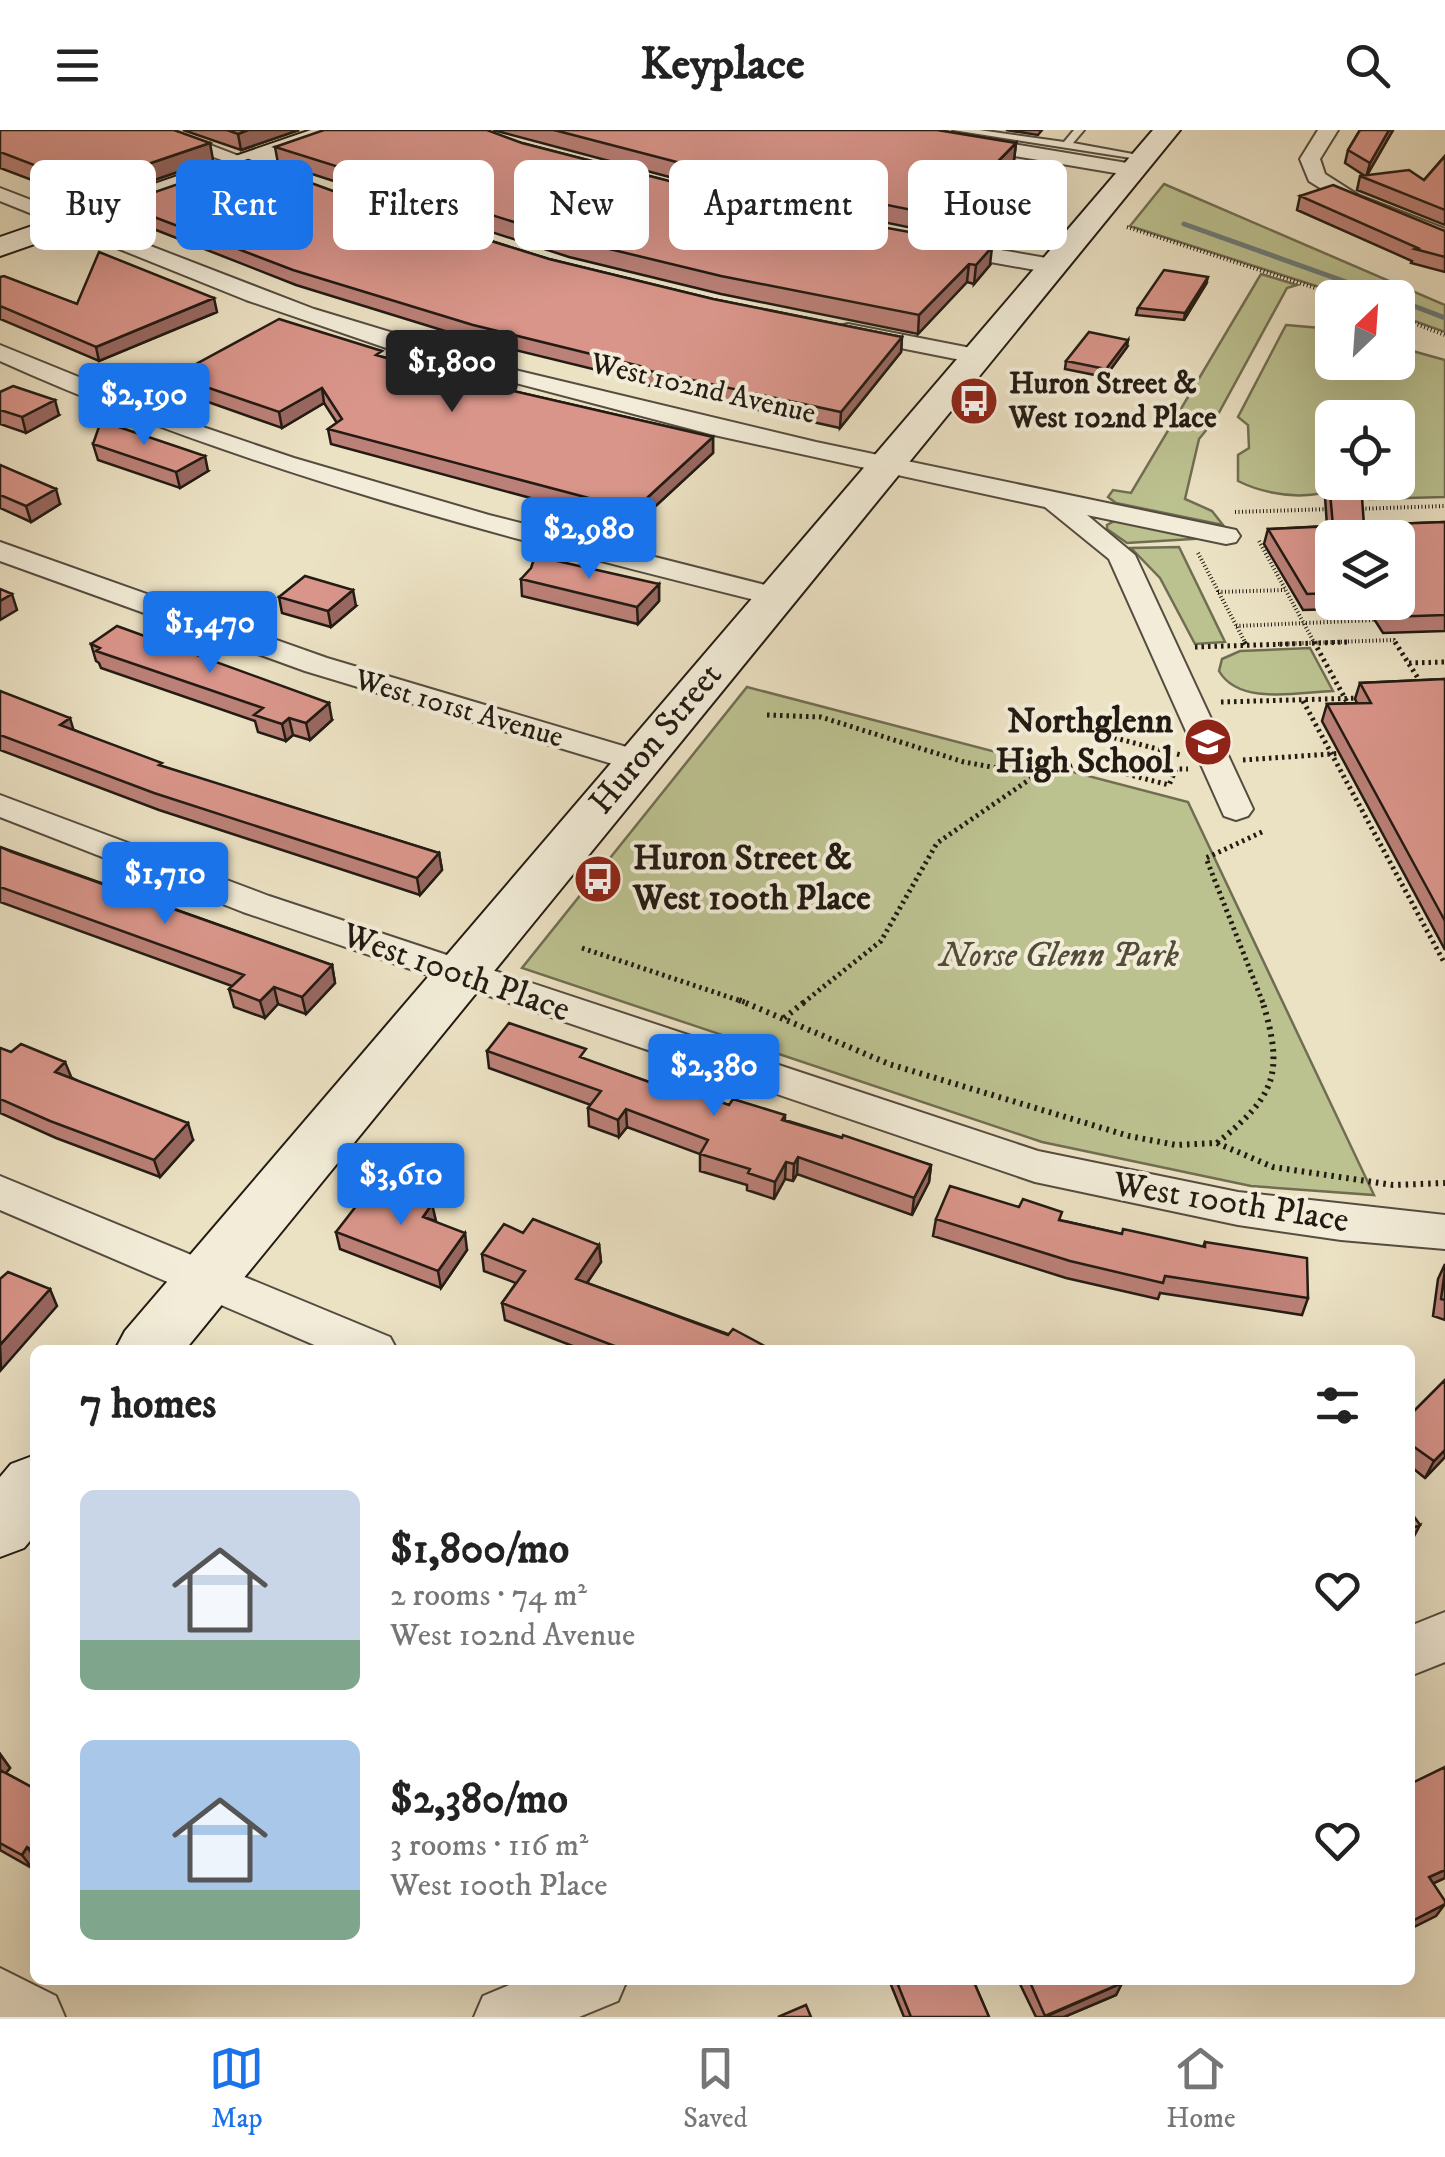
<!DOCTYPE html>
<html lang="en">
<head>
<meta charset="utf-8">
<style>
  body { margin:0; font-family:"IM FELL DW Pica",serif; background:#f6f6f6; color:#222; height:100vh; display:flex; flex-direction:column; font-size:38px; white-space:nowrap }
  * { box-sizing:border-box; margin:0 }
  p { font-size:32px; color:#767676 }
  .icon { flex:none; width:55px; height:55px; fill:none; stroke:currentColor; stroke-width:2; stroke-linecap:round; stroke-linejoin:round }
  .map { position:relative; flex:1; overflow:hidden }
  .panel { position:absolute; left:30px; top:1215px; width:1385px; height:640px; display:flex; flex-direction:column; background:#fff; border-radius:15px; box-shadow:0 10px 40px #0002 }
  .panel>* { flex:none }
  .banner { position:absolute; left:30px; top:30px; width:1385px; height:90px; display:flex; gap:20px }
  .needle { width:65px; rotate:25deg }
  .buttons { position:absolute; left:1315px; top:150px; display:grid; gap:20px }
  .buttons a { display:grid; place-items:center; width:100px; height:100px; border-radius:15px; background:#fff; box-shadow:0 10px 40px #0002; font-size:50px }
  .price { position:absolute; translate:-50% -85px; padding:0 22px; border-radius:10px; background:#1a73e8; color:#fff; font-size:32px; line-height:65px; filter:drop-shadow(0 2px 5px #0008) }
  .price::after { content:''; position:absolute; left:50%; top:60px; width:30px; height:22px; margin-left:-15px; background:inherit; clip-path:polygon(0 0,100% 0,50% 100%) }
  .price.active { background:#222; color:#fff }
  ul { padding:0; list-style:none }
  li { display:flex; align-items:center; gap:30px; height:250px; padding:0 50px }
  li span { display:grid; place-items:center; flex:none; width:280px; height:200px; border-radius:15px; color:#555 }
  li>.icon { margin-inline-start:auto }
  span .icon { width:120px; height:120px; fill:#fffc; stroke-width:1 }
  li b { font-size:42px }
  h2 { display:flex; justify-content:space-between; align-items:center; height:120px; padding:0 50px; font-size:42px }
  .chip { padding:0 35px; border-radius:15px; background:#fff; box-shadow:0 10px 40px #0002; font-size:35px; line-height:90px }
  .chip.active { background:#1a73e8; color:#fff }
  header { display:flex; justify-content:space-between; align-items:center; height:130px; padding:0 50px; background:#fff; font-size:45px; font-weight:700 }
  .tabs { display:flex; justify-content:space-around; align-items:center; height:140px; border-top:2px solid #e0e0e0; background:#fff; font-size:28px; color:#767676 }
  .tabs a { display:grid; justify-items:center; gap:5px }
  .tabs .active { color:#1a73e8 }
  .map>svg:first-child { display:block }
</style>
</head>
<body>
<header><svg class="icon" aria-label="menu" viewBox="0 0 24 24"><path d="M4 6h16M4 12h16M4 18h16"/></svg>Keyplace<svg class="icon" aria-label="search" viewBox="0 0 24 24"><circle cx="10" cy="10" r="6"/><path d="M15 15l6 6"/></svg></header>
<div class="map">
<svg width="1445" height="1887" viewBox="0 0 1445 1887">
  <rect width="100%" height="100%" fill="#ebe1c3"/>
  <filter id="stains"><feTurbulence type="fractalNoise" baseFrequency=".002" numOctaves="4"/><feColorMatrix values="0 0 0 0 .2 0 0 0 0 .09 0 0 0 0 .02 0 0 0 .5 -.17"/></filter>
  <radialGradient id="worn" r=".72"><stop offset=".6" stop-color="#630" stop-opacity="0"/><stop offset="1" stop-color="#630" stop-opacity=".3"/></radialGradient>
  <path fill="#bcc190" stroke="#706e52" stroke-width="2.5" fill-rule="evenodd" d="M1164 54 1445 175V202L1398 185V168L1350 167 1130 96Z
    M1261 144 1297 155 1287 158 1216 288 1199 309 1185 369 1212 381 1223 395 1116 373 1108 367 1113 360 1131 363Z
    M1286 195 1332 199V232H1398V217L1445 230V367L1369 369C1347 357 1330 363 1308 365 1285 367 1258 361 1238 351V325L1249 318 1248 295 1238 287ZM1332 288H1398V352H1332Z
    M1120 388 1209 408 1127 413 1107 399V395Z
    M1179 417 1225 512 1195 514 1160 448 1131 418Z
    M1310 518 1333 561C1299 562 1239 576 1219 541L1222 529 1240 521Z
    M747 557 1188 672 1374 1065 1251 1056 1042 1012 522 838Z"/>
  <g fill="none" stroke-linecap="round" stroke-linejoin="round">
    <path stroke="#6c7b79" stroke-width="5" d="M1184 94 1391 168
      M1398 170 1445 188"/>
    <g stroke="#554c3f" stroke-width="4">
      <path id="lane" d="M953 0H979L1064 12 1074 0H1084L1073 13 1149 27 1144 30Z"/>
    </g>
    <g stroke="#554c3f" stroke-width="4">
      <path id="street" d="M143 0H171L291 46 281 52 274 50Z
        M885 0H930L1133 34 1143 40 1133 46 895 6Z
        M1318 0H1338L1320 29 1325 44 1358 65 1445 99V114L1344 73 1309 51 1300 29Z
        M0 58 314 179 519 241 816 312 1236 400 1240 406 1236 412 1226 414 1087 385 1135 425 1253 679 1248 686 1236 690 1224 686 1109 429 1045 377 714 305 401 223 246 170 0 71Z
        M937 109 1052 129 1063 136 1052 143 929 121 926 116Z
        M848 194 976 219 988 226 976 233 840 206 836 201 840 196Z
        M0 215 197 295 294 328 489 385 785 460 790 466 785 472 775 475C511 409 249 343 0 231Z
        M0 412 327 528 650 624 655 631 650 638H626L305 541 0 431Z
        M0 665 269 766 1038 1021 1238 1062 1445 1085V1119L1341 1110 1238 1095 1035 1052 243 782 0 687Z
        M0 1046 390 1207 397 1220H326L0 1080Z
        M1445 1482V1532L1410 1546V1496Z
        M0 1838 56 1866 65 1887H0Z
        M521 1850H627L618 1871 579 1887H474L483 1866Z"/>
    </g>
    <g stroke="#231b13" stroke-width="4">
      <path id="secondary" d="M311 0H350L346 6 0 126V107Z
        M1153 0H1180L185 1220H115L125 1201Z
        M35 1325V1405L24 1418 0 1427V1347L11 1334Z"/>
    </g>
    <path stroke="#231b13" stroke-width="4" stroke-dasharray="1 2.5" stroke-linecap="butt" d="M1127 97 1346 168
      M1398 187 1445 205
      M1355 379 1445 376
      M1235 382 1332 379
      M1259 411 1315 514
      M1198 423 1246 514
      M1218 462 1285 460
      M1236 496 1375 490
      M1278 514 1394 510 1397 514"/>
    <path stroke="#231b13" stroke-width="5" stroke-dasharray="2.5 4" stroke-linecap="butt" d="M1244 512 1246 515
      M1314 512 1347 572
      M1395 512 1423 556
      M1195 517 1349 512
      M1409 533 1445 532
      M1303 571 1445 834
      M1221 572 1362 568
      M767 585 821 587 964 632 1036 645 1084 633 1169 655 1176 639H1188
      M1035 593 1038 588 1181 625
      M1243 630 1345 623
      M1262 702 1206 728 1263 873
      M582 818 747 873
      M803 873 881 811 937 713 1036 645"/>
    <path stroke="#231b13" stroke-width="6" stroke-dasharray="2.5 5" stroke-linecap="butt" d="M739 870 889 934 1129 1006 1176 1015 1217 1013 1273 1037 1393 1055 1445 1053
      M784 888 807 870
      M1217 1013C1275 966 1285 944 1262 870"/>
    <use href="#lane" fill="#f2ecd8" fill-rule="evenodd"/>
    <use href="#street" fill="#f2ecd8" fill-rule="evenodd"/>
    <use href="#secondary" fill="#f2ecd8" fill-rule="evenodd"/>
  </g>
  <path fill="#bb8077" stroke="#231b13" stroke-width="2.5" fill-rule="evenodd" d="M0 0 213 30 90 72 0 38Z
    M183 0H299L241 20Z
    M493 0H937L1016 13 1014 30 973 73 1021 83 1019 101 1005 117 692 53Z
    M1006 0H1042L1038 5Z
    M1360 0H1393L1367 45 1424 50 1445 26V95L1357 60 1360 46H1365L1345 33 1348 20Z
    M522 13 990 135 974 154 967 152 918 204 721 164 569 127 278 33 275 17Z
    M344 65 549 129 713 169 902 207 901 222 840 298 642 254V251L474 210 296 155 123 87 120 74Z
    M1300 66 1445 101V142L1411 133 1412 131 1297 80Z
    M0 147 77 174 217 182 99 231 0 189Z
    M1206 154 1184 190 1136 185 1138 178Z
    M1127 217 1105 247 1065 239 1066 231Z
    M383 227 453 247 713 307V323L634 396 331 314 328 299 337 293 324 273 282 298 177 261 174 246Z
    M0 262 59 285 26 303 0 294Z
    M93 314 208 341 180 358 98 330Z
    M0 335 60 374 31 392 0 378Z
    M1329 351 1364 395 1445 392V501L1383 503 1367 478 1303 480 1264 414 1268 399 1327 396 1325 367ZM1332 408 1398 472H1332Z
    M521 449 659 454V471L638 494 522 466Z
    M279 467 356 476 331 497 282 483Z
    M91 514 332 590 310 610 293 605 286 611 258 602 255 591 101 538 99 533 96 531Z
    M1445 549V820L1322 591 1327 574 1357 573 1355 569 1360 553Z
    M0 561 74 600 163 637 439 723 442 740 420 765 159 680 0 620Z
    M0 717 332 835 335 853 306 884 278 874 265 888 234 877 229 859 232 856 0 772Z
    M0 918 72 948 193 1010 160 1047 56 1008 0 983Z
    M487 921 586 930 649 952 729 975 785 985V990L931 1035 929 1052 912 1085 797 1044 793 1051 785 1049 774 1069 747 1060V1055L700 1041V1024L627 997 619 1007 589 996 588 978 591 975 489 938Z
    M936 1089 1060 1090 1122 1104 1203 1117 1205 1112 1308 1168 1302 1185 1160 1163 1158 1169 1066 1148 933 1106Z
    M435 1092 467 1120 441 1158 340 1119 336 1102Z
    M523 1103 599 1115 601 1132 587 1153 772 1220H583L505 1190 502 1173 516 1153 484 1141 482 1124Z
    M1445 1134V1190L1433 1186 1438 1149Z
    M1445 1250V1327L1425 1348 1410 1336V1285Z
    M0 1624 10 1638 6 1643 35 1659V1734L32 1738 0 1720Z
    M889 1850H973L989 1887H904Z
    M1018 1850H1121L1122 1853 1116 1865 1064 1887H1036Z"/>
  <path fill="#986861" stroke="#231b13" stroke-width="2.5" d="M248 0H299L241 20 238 4Z
    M1389 0H1393L1366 47 1370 33Z
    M210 13 213 30 90 72 86 55Z
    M1016 13 1014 30 959 88 960 70Z
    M1021 83 1019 101 1005 117 1007 99Z
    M992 117 990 135 974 154 976 135Z
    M969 134 967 152 918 204 919 185Z
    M1208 147 1206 154 1184 190 1185 183Z
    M214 168 217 182 99 231 96 217Z
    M902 207 901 222 840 298 841 282Z
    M1128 210 1127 217 1105 247 1106 239Z
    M322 258 324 273 282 298 279 282Z
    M55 270 59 285 26 303 22 287Z
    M713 307V323L634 396V380Z
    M205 326 208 341 180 358 176 342Z
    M56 359 60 374 31 392 26 376Z
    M659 454V471L638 494 637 477Z
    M353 460 356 476 331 497 328 481Z
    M12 464 17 480 0 490V471Z
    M329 573 332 590 310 610 306 593Z
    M70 588 75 605 60 595Z
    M289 588 293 605 286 611 282 594Z
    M439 723 442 740 420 765 417 748Z
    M332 835 335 853 306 884 302 867Z
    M274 857 278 874 265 888 260 871Z
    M65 932 72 949 55 942Z
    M626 979 627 997 619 1007 618 990Z
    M188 993 193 1010 160 1047 154 1030Z
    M798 1027 797 1044 793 1051 794 1034Z
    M786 1032 785 1049 774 1069 775 1052Z
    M931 1035 929 1052 912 1085 914 1068Z
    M432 1074 436 1091 423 1087Z
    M465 1103 467 1120 441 1158 438 1141Z
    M599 1115 601 1132 578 1166 576 1149Z
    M50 1159 57 1176 1 1240 0 1215Z
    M1445 1320V1327L1425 1348 1434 1331Z
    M1420 1395 1412 1410 1410 1411V1399Z
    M0 1624 10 1638 1 1649 0 1648Z
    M27 1717 35 1728V1734L32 1738 22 1725Z
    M1445 1740V1748L1419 1760 1429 1747Z
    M1445 1774 1436 1786 1410 1799V1792Z
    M1122 1853 1116 1865 1064 1887H1045Z"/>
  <path fill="#d9958a" stroke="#231b13" stroke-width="2.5" d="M0 0H174L210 13 86 55 0 22Z
    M227 0H248L238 4Z
    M324 0H487L522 13 677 53 827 87 992 117 976 135 969 134 919 185 721 146 568 109 275 17Z
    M554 0H937L1016 13 960 70 1021 83 1007 99 692 36Z
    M1360 0H1389L1370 33 1348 20Z
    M1445 26V80L1360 46 1409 40 1424 50Z
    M248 30 344 65 549 129 713 169 902 207 841 282 641 239 644 237 473 195 293 140 120 74Z
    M1333 55 1445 101V127L1415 119 1418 118 1300 66Z
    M99 122 214 168 96 217 0 176V147L4 146 77 174Z
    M1164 140 1208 147 1185 183 1138 178Z
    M279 189 382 221 376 225 453 247 713 307 634 380 328 299 342 289 322 258 279 282 174 246Z
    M1089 202 1128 210 1106 239 1066 231Z
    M13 256 55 270 22 287 0 280V262Z
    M101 291 205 326 176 342 93 314Z
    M0 335 56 359 26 376 0 365Z
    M1329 351 1361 354 1364 395 1445 392V485L1388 487 1379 472H1398V408H1332V463L1307 464 1268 399 1333 396Z
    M535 426 659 454 637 477 521 449 531 438Z
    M305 446 353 460 328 481 279 467Z
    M0 459 12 464 0 471Z
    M117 496 329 573 306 593 289 588 282 594 254 585 263 578 96 521 100 518 91 514Z
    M1445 549V791L1327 574 1371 573 1360 553Z
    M0 561 70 588 60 595 162 633 159 635 439 723 417 748 154 663 0 605Z
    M0 717 12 722 332 835 302 867 274 857 260 871 229 859 244 845 0 757Z
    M509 893 586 919 580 927 649 952 652 948 729 975 733 969 785 985 782 990 842 1008 843 1005 931 1035 914 1068 798 1027 794 1034 786 1032 775 1052 748 1043 750 1039 700 1024 708 1010 626 979 618 990 588 978 601 961 487 921Z
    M21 914 65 932 55 942 188 993 154 1030 50 991 0 969V918L11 922Z
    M374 1053 432 1074 423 1087 465 1103 438 1141 336 1102Z
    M950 1056 1019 1077 1023 1069 1062 1082 1059 1090 1122 1104 1123 1099 1205 1117V1112L1307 1128 1308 1168 1165 1146 1163 1153 1070 1131 936 1089Z
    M533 1089 599 1115 576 1149 728 1205 733 1199 772 1220H679L675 1218 674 1220H625L502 1173 525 1141 482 1124 504 1094 523 1103Z
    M1445 1140V1170L1441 1169Z
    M8 1142 50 1159 0 1215V1149Z
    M1445 1250V1320L1434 1331 1410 1314V1285Z
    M1410 1381 1420 1395 1410 1399Z
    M1445 1637V1740L1429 1747 1445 1771V1774L1410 1792V1654Z
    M0 1640 35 1659V1722L27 1717 22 1725 0 1713Z
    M896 1850H973L989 1887H911Z
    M1029 1850H1121L1122 1853 1045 1886Z
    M806 1875 811 1887H778Z"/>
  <defs>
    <g id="bus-disc" transform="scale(2.5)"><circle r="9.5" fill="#8f2418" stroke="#f2ecd8"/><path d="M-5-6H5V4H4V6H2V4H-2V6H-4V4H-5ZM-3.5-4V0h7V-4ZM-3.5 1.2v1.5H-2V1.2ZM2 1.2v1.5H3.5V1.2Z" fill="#fff"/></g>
    <g id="school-disc" transform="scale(2.5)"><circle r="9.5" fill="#8f2418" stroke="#f2ecd8"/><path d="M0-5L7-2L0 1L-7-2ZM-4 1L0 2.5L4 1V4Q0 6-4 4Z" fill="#fff"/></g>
  </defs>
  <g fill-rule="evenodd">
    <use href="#bus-disc" x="974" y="271"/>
    <use href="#school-disc" x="1208" y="612"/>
    <use href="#bus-disc" x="598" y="749"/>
  </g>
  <g text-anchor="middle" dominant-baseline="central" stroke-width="8" stroke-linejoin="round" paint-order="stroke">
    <g font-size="30" font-weight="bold" fill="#231b13" stroke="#f2ecd8" text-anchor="start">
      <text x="1009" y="254">Huron Street &amp;<tspan x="1009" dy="34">West 102nd Place</tspan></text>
    </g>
    <g font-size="30" fill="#231b13" stroke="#f2ecd8">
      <text transform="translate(703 259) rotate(13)">West 102nd Avenue</text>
      <text transform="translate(459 579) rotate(16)">West 101st Avenue</text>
    </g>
    <g font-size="35" font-weight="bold" fill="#231b13" stroke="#f2ecd8" text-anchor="end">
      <text x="1173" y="592">Northglenn<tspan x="1173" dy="40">High School</tspan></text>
      <text x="633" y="729" text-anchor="start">Huron Street &amp;<tspan x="633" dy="40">West 100th Place</tspan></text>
    </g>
    <g font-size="35" fill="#231b13" stroke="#f2ecd8">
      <text transform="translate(656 609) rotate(-50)">Huron Street</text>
      <text transform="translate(456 843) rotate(19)">West 100th Place</text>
      <text transform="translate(1231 1073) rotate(9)">West 100th Place</text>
    </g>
    <g font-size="35" font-style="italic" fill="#514d38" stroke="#f2ecd8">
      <text x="1059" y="826">Norse Glenn Park</text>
    </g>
  </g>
  <rect width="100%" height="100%" filter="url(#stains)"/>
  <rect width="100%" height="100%" fill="url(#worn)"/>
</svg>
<div class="buttons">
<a><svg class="needle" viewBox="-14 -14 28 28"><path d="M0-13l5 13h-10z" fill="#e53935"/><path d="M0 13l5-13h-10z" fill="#767676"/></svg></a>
<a><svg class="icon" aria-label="locate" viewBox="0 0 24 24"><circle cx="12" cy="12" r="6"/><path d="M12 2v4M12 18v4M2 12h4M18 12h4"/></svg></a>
<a><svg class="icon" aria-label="layers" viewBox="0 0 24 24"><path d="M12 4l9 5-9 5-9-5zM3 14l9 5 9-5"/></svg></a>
</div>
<b class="price active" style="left:452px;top:285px">$1,800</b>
<b class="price" style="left:144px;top:318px">$2,190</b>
<b class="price" style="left:589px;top:452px">$2,980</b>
<b class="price" style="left:210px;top:546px">$1,470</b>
<b class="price" style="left:165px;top:797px">$1,710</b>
<b class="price" style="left:714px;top:989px">$2,380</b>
<b class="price" style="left:401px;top:1098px">$3,610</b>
<div class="banner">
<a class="chip">Buy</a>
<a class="chip active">Rent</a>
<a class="chip">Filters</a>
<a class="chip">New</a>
<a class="chip">Apartment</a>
<a class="chip">House</a>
</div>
<section class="panel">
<h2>7 homes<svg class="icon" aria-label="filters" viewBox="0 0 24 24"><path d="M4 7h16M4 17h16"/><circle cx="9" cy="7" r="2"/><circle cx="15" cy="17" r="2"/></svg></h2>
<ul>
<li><span style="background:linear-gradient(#c9d6e8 75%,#7fa58c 0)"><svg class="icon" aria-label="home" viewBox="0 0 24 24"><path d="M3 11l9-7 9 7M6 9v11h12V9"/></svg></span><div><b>$1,800/mo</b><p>2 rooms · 74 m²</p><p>West 102nd Avenue</p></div><svg class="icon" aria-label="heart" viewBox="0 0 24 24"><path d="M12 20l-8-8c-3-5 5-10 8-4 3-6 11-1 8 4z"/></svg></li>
<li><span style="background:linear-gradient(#a9c7e8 75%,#7fa58c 0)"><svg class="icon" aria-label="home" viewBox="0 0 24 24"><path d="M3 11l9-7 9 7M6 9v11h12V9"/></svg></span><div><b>$2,380/mo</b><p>3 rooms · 116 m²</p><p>West 100th Place</p></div><svg class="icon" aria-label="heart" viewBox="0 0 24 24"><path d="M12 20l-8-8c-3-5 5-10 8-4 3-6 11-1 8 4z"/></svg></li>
</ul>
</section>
</div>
<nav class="tabs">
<a class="active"><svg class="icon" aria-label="map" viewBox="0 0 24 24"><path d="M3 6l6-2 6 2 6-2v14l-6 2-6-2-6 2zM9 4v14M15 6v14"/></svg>Map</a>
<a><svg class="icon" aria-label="saved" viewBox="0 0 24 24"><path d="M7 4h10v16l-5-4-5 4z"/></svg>Saved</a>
<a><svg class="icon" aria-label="home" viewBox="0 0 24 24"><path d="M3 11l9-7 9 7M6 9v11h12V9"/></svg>Home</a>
</nav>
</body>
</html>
